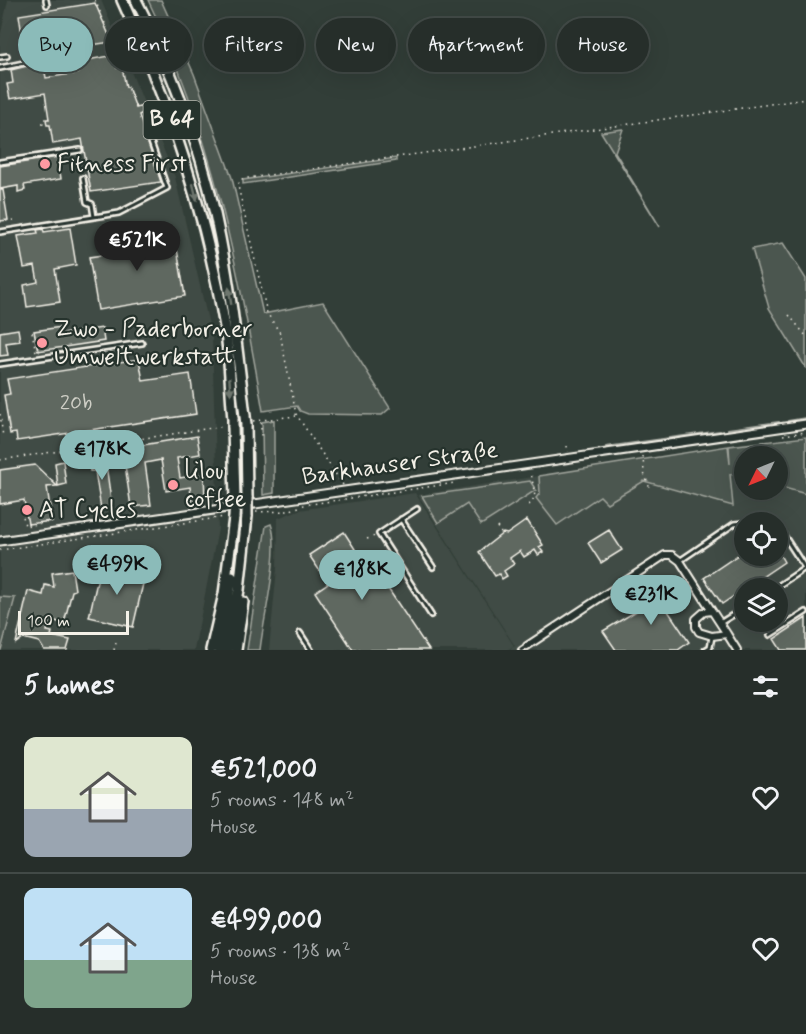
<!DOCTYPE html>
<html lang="en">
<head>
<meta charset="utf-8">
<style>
  body { margin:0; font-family:Mynerve,sans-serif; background:#2e3632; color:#f1f3f6; height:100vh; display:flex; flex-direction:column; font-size:22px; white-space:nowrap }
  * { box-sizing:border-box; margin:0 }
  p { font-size:20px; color:#a4a8a8 }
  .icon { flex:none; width:33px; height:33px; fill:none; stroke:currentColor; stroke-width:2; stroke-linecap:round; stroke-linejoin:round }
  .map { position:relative; height:650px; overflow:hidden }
  .details { display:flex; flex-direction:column; background:#262e2a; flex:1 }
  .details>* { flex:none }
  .top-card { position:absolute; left:18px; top:18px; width:771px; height:54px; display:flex; gap:12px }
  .needle { width:39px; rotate:227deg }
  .tools { position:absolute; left:734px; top:446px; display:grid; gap:12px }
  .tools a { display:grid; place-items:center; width:54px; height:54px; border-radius:50%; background:#262e2a; box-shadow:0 6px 24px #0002,0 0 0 2px #424a47; font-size:30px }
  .scale { position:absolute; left:18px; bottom:15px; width:111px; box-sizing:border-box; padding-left:6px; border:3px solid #f4f1e8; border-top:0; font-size:16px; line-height:21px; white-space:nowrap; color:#f4f1e8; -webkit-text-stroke:4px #26332d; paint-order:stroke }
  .price { position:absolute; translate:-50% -51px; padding:0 14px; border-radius:21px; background:#8bbbb9; color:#111; font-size:20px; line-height:39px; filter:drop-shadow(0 2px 3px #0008) }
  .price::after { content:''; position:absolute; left:50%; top:36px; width:18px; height:14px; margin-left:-9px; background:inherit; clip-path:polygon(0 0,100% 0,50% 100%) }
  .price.on { background:#222; color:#fff }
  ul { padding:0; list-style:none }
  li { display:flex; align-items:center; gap:18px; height:150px; padding:0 24px }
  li+li { border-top:2px solid #424a47 }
  li span { display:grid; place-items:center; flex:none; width:168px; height:120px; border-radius:12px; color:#555 }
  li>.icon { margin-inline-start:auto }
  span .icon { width:72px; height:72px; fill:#fffc; stroke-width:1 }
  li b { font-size:26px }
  h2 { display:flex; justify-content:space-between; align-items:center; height:72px; padding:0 24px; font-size:26px }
  .pill { padding:0 21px; border-radius:27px; background:#262e2a; box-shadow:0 6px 24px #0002,0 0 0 2px #424a47; font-size:21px; line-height:54px }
  .pill.on { background:#8bbbb9; color:#111 }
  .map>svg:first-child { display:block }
</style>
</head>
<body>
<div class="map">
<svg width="806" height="650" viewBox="0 0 806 650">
  <rect width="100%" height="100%" fill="#323e38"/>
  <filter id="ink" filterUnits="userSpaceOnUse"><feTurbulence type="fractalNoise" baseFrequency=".0167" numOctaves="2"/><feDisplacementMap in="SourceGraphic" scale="12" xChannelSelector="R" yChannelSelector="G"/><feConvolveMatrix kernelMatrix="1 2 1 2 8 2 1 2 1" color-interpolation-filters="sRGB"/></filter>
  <g filter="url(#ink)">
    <path fill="#404b44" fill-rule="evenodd" d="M8 0H101L175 177 212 338 218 529 194 650H0V38Z
      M806 436 729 446 731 474 744 477V489H777V486L806 494V650H509L515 646 418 495 728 446ZM530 481 481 525 467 504 422 497ZM744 522H777V555H744ZM744 588H777V621H744Z
      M415 493 514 646 507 650H269L277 569 278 518 299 510Z"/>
    <path fill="#4c564f" stroke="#a0a49c" stroke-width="1.5" d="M148 0H161L194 74 232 178 263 314 323 302 390 408 382 415 308 414 300 411 297 406 263 411C238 266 213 134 148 0Z
      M623 129 615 152 660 227 601 132Z
      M396 158V161L243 184V180Z
      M783 243 806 279V368L769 308 752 249Z
      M274 420V493L263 495 262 422Z
      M806 437V494L777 486V456H744V477L730 474 733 506 644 481 607 503 600 496 557 525 536 498 540 493 539 476 728 446 730 464 729 446Z
      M530 481 536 490 481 525 467 504 438 523 422 496Z
      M271 524C281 550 263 620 260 650H247L266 526Z
      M0 597 15 598 1 650H0Z"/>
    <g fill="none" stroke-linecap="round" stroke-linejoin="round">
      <path stroke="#a6a9a1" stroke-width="2" d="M788 421 806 418
        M728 429 779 422
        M606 447 720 431"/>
    </g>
    <path fill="#5f6861" stroke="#f4f1e8" stroke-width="1.5" fill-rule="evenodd" d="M95 3 112 42 91 45 90 38 24 48 19 15Z
      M115 55 117 68 122 67 126 87H128L136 108 143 106 145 112 139 115 161 182 91 192 82 139 53 144 50 125H47L46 119H49L45 93 10 99 7 84 13 83 11 70 43 62 46 78 78 73 76 62Z
      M58 157 61 179 24 185 25 190 18 192V186L0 189V166Z
      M0 190H3L8 220 0 221Z
      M70 228 76 265 55 269 60 302 27 307 24 285 38 282 35 266 24 268 18 236 38 233 37 230 43 229 44 232Z
      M164 231 166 244 176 243 185 296 98 310 89 257 109 254 107 240Z
      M61 327 62 334 102 328 104 341 38 351 34 331Z
      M18 329 20 341 6 343 8 355 0 356V332Z
      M139 359 143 381 190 374 196 414 17 441 16 433 10 434 4 395 10 394 7 379Z
      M197 436 200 454 177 458 180 478 204 474 205 500 192 502 190 487 166 491 161 460 145 463 151 505 131 507 123 451 118 452 117 446 124 445V448Z
      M105 457 112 508 101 509 95 471H90L88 460Z
      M63 461 66 484 58 486 55 463Z
      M35 465 57 486 47 487 52 521 28 524 24 500 0 504V470Z
      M527 520 543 545 539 547 543 552 538 555 535 550 524 557 520 551 510 558 514 564 504 571 507 576 502 579 499 574 495 576 479 552 503 533 507 534Z
      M609 530 622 550 601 563 588 543Z
      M344 532 355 549 351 552 358 563 367 557 429 650H353L315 592 328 583 309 555ZM344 556 352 568 335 578 327 567Z
      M744 551V555H780L784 562 722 604 704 578Z
      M101 564 145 575 133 627 89 617Z
      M72 570 75 590 72 591 64 623 50 620 47 631 52 632 51 636 70 640 67 650H44L39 642 23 638 16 643 28 591 43 595 45 585 54 587 52 573Z
      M683 583 691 596 668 611 689 642 678 650H616L603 631Z
      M806 618V650H781L774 639Z"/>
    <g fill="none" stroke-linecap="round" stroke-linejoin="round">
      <g stroke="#f4f1e8" stroke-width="8">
        <path id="service" d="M46 0 47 5
          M0 57 7 56
          M0 68 33 61
          M0 162 80 150
          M83 178 87 202 92 204 94 217
          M0 232 119 213 167 188 147 131
          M0 364 142 343
          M417 509 379 534 431 615
          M401 519 433 567
          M681 560 734 524 744 523
          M775 588 805 568 781 531 777 529
          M720 623 744 608
          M300 633 311 650
          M770 635 806 612
          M521 650 527 646
          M705 650 710 647 712 637"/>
      </g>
      <g stroke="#f4f1e8" stroke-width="10">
        <path id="minor" d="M727 634 712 611 704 612 696 619V627L699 632 712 636 727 634 737 650
          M527 646 665 555H672L680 561 712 611"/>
      </g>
      <g stroke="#f4f1e8" stroke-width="11">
        <path id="tertiary" d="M0 541 806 424"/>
      </g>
      <g stroke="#f4f1e8" stroke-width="14">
        <path id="trunk" d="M122 0C170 105 206 213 225 327 230 357 230 388 233 419
          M136 0C169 63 200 144 215 214 230 281 237 348 245 416
          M246 425 247 498
          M233 426 235 500
          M211 650 224 594 234 518
          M219 650 232 577
          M227 650 239 590 247 516
          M236 650 243 602"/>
      </g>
      <path stroke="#f4f1e8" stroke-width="1.5" stroke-dasharray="1.5 4.5" stroke-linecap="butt" d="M95 0 107 28
        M42 123H47
        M0 222 13 220
        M789 315 806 336
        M32 332 36 352H40
        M0 414 3 437
        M253 421 296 416
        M261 422V436
        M783 435 806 432
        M567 446 568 452
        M643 456 644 473 650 489
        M0 460 225 426
        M343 485 296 414 280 333 267 313 238 186 241 179 806 99
        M529 505 535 497 531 472
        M22 511 25 526 57 521
        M256 512 288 511 304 505 455 483
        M497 527 501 533
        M367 539 375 536
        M0 550 224 517
        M114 650 116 643"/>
      <use href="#service" stroke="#26332d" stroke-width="3"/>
      <use href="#minor" stroke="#26332d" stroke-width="6"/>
      <use href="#tertiary" stroke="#26332d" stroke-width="7"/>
      <use href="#trunk" stroke="#26332d" stroke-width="9"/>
      <g stroke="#f4f1e8" stroke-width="14" stroke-linecap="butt">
        <path id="trunk-bridge" d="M245 416 246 425
          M233 419V426
          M247 516V498
          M234 518 235 500"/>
      </g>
      <use href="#trunk-bridge" stroke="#26332d" stroke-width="9"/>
    </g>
    <defs><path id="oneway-solid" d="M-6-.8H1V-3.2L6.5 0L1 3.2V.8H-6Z" transform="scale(1.5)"/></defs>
    <g fill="#6e766e">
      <use href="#oneway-solid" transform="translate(195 192) rotate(76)"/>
      <use href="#oneway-solid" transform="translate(230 296) rotate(-98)"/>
      <use href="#oneway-solid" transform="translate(230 386) rotate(85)"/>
    </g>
  </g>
  <g fill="#ff9aa2" stroke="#26332d" stroke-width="2">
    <circle cx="45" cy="164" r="6"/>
    <circle cx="42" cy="343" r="6"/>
    <circle cx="173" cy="485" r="6"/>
    <circle cx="27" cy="510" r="6"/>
  </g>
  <g text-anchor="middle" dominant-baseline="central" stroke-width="4.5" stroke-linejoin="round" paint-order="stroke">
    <g font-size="21" fill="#cfcfc6">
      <text x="76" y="403">20b</text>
    </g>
    <rect fill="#26332d" stroke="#b6b8b0" stroke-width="1.5" x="143.5" y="101" width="57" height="38" rx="4.5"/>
    <g font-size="22" font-weight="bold" fill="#f4f1e8">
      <text x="172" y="120">B 64</text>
    </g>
    <g font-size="24" fill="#f4f1e8" stroke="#26332d" text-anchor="start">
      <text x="57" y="164">Fitness First</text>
      <text x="54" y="329">Zwo - Paderborner<tspan x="54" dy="28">Umweltwerkstatt</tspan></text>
      <text x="185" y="471">lilou<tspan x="185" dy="28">coffee</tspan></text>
      <text x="39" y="510">AT Cycles</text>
    </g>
    <g font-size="24" fill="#f4f1e8" stroke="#26332d">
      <text transform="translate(400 464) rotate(-8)">Barkhauser Straße</text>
    </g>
  </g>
</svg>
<div class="tools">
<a><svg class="needle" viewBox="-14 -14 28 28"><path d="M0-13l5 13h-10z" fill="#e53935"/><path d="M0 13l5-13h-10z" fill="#a4a8a8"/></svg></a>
<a><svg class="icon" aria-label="locate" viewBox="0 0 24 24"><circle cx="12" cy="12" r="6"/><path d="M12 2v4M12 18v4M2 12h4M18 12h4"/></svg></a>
<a><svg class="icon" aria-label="layers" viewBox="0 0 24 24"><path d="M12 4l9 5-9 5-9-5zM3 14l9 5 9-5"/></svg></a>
</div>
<div class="scale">100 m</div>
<b class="price on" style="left:137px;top:272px">€521K</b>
<b class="price" style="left:102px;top:481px">€178K</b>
<b class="price" style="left:117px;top:596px">€499K</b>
<b class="price" style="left:362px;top:601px">€188K</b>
<b class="price" style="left:651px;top:626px">€231K</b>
<div class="top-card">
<a class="pill on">Buy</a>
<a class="pill">Rent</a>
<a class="pill">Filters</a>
<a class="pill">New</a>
<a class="pill">Apartment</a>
<a class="pill">House</a>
</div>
</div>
<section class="details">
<h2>5 homes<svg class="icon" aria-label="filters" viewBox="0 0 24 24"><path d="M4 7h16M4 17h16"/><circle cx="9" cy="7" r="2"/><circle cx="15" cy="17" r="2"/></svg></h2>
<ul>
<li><span style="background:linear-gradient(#dfe7d0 60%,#9aa5b1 0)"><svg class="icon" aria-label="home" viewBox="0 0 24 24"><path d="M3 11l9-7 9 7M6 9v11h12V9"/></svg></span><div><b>€521,000</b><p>5 rooms · 148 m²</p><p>House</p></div><svg class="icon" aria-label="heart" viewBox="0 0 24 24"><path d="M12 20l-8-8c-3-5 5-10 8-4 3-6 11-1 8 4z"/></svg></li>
<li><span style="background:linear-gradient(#bfe0f5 60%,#7fa58c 0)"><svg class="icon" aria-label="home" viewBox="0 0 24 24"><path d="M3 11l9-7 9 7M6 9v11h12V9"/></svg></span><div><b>€499,000</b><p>5 rooms · 138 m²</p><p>House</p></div><svg class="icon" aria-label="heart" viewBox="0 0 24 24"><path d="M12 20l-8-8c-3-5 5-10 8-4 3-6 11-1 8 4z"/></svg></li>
</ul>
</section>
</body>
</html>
